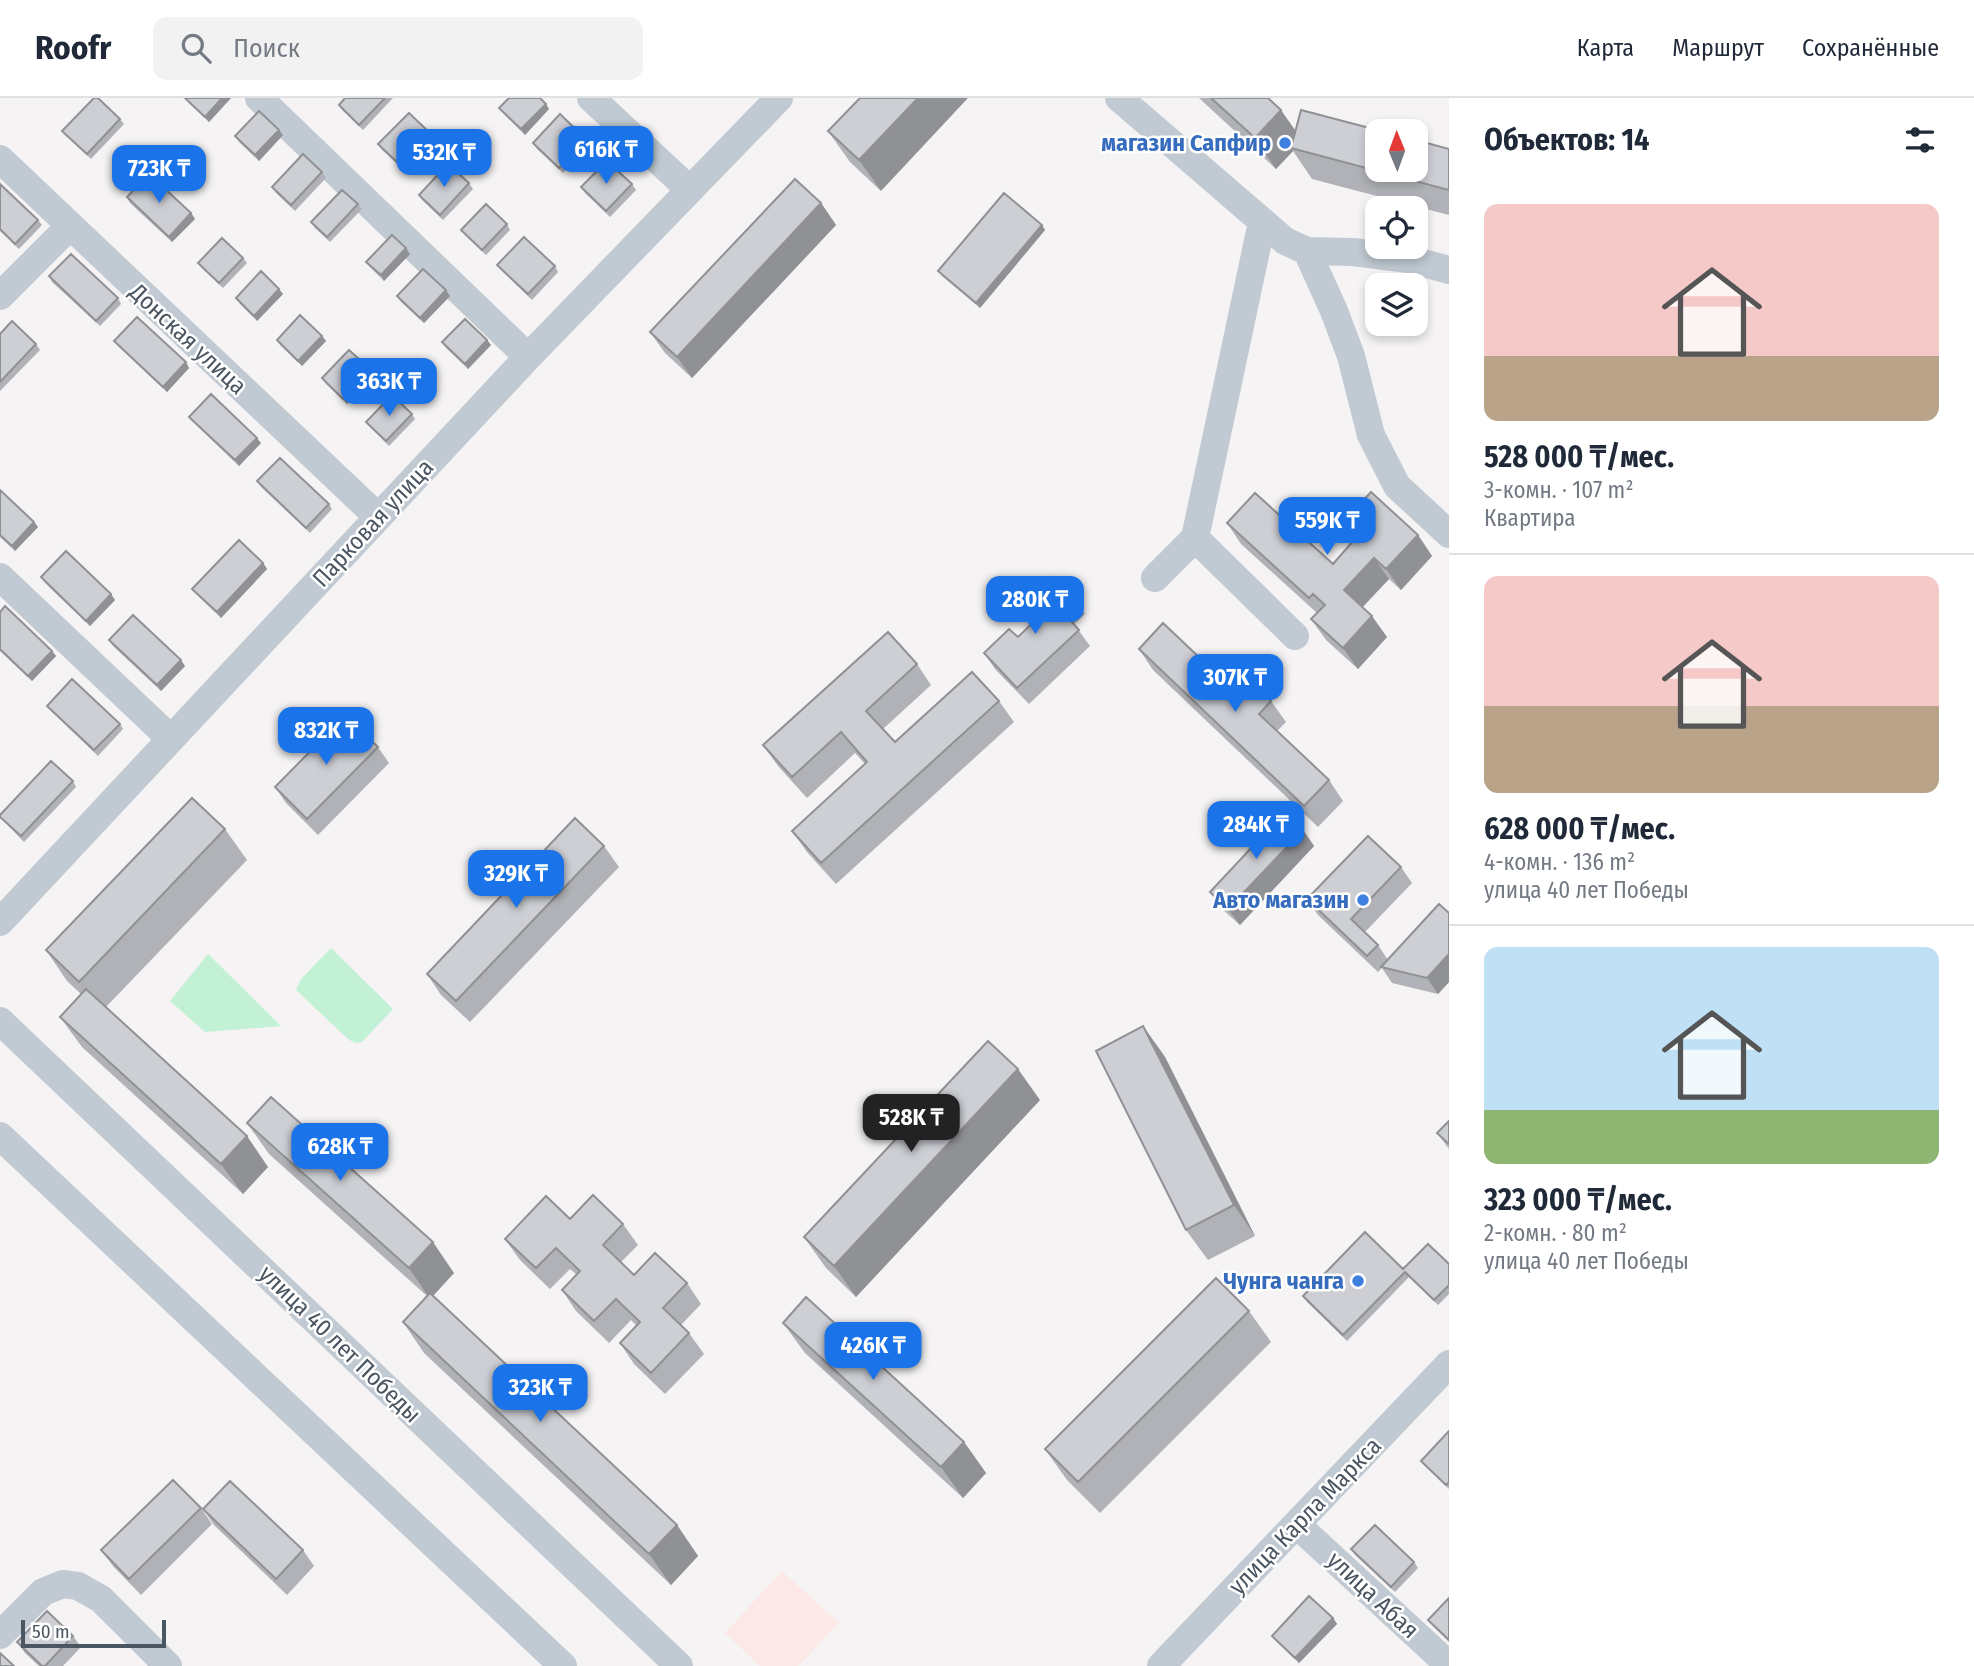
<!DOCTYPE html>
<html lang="ru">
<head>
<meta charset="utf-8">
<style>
  body { margin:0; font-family:"Fira Sans Condensed",sans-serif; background:#f2f2f3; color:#1f2937; height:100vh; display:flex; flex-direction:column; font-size:26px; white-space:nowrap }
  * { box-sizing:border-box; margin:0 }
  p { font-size:23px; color:#747a83 }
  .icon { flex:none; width:38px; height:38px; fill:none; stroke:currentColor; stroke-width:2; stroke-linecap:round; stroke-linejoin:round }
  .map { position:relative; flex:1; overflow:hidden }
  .panel { display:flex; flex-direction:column; background:#fff; width:525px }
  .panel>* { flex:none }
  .needle { width:46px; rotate:359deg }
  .controls { position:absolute; left:1365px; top:21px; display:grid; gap:14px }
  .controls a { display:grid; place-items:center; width:63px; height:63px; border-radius:14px; background:#fff; box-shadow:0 4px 10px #0003; font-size:35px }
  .scale { position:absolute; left:21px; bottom:18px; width:145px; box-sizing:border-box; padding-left:7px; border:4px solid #4a5661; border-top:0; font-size:19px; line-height:24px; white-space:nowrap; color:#4a5661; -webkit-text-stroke:5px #fff; paint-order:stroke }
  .price { position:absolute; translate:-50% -60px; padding:0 16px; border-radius:14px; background:#1a73e8; color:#fff; font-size:23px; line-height:46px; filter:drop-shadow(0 2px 4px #0008) }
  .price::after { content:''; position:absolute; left:50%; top:42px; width:21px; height:16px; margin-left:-10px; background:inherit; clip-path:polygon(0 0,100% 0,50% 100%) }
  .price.selected { background:#222; color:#fff }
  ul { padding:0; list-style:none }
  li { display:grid; align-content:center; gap:14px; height:371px; padding:0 35px }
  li+li { border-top:2px solid #e0e1e3 }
  li span { display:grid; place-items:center; height:217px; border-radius:14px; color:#555 }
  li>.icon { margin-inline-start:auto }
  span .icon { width:126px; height:126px; fill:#fffc; stroke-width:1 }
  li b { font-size:30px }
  h2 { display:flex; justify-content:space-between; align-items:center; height:84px; padding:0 35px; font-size:30px }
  header { display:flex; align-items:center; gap:42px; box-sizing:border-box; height:98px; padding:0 35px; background:#fff; border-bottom:2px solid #e0e1e3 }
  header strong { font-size:33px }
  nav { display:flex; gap:38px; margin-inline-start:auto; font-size:24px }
  .search { width:490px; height:63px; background:#f2f2f3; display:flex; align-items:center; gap:18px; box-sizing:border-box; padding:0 24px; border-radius:14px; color:#747a83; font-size:26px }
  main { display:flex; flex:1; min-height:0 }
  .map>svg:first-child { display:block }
</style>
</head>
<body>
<header>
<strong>Roofr</strong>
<div class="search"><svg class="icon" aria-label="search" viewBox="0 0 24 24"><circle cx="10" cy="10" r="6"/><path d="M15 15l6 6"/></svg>Поиск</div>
<nav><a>Карта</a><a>Маршрут</a><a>Сохранённые</a></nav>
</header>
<main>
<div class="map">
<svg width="1449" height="1568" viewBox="0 0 1449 1568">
  <rect width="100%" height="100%" fill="#f5f3f3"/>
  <path fill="#fce8e6" d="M782 1473 839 1525 798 1568H760L725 1535Z"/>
  <path fill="#c3f1d5" d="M331 850 393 911 362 944 356 945 349 942 296 892 301 881Z
    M208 856 281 928 205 934 170 903Z"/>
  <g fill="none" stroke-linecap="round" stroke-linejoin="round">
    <path stroke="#c1cad2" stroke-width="28" d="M259 0 528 259
      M591 0 690 92
      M1119 0 1285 143 1307 153 1353 154 1408 161 1449 172
      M0 61 378 419
      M1307 153 1334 213 1351 258 1371 337 1397 388 1449 436
      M0 198 69 129
      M1195 440 1295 538
      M0 479 171 641
      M1155 480 1195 440 1262 124
      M0 824 528 259 779 0
      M0 923 679 1568
      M0 1038 563 1568
      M1297 1427 1449 1567
      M0 1537 43 1494 63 1486 78 1488 101 1501 168 1568
      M1161 1568 1449 1266"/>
  </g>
  <path fill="#b0b2b7" d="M185 0H231L209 24 189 5Z
    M345 0H393L363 32 342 12 339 7Z
    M860 0 881 93 850 64 828 33Z
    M1199 0H1268L1296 33 1449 51V117L1312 81 1293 53 1276 71Z
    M499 10 549 11 525 37 503 15Z
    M120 21 124 26 91 61 66 38 62 33Z
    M429 34 433 39 403 71 382 52 378 46Z
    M283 37 259 63 239 44 235 38Z
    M586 41 590 46 563 75 537 51 533 45Z
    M322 74 326 80 295 113 276 95 272 89Z
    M469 85 473 91 443 122 422 102 419 97Z
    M0 86 38 122 42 127 19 151 0 133Z
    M632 86 636 92 610 119 585 95 581 89Z
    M127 99 191 115 195 121 172 144 130 105Z
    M821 105 836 127 692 280 665 255 650 234Z
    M358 106 362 111 330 144 315 130 311 124Z
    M507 126 510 132 486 157 465 137 461 132Z
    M1042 127 1045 132 980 210 942 178 938 173Z
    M410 156 384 183 370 169 366 164Z
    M243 160 247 165 223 190 202 170 198 165Z
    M497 167 555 168 558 174 532 202 501 172Z
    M49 178 118 200 121 206 100 228 52 184Z
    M283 196 257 223 240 206 236 200Z
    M397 198H450L424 225 401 204Z
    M0 236 36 246 40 252 0 293Z
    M322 238 326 243 302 268 280 247 277 242Z
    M487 242 491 247 468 271 446 250 442 244Z
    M114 243 189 270 167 294 118 248Z
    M371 272 374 277 347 306 326 286 322 280Z
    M412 316 415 321 389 348 370 329 366 324Z
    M189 319 261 345 239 368 193 324Z
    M257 383 329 406 332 411 310 435 261 389Z
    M0 392 34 424 38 429 15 453 0 439Z
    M1227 425 1333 466 1351 446 1339 429 1418 437 1432 458 1401 492 1389 481 1362 509 1387 539 1358 571 1326 542 1311 521 1317 515 1241 446Z
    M263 465 267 471 221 520 196 496 192 491Z
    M41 479 115 502 90 528 45 485Z
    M1074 500 1085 516 1074 526 1090 548 1029 606 995 571 984 555 1018 539 1039 519 1029 504Z
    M0 514 52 553 56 558 32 583 0 553Z
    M109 542 185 568 161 593 113 548Z
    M1139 551 1240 598 1271 603 1286 624 1277 633 1329 682 1343 703 1318 729 1153 572Z
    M917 566 931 587 883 631 895 644 999 603 1014 624 836 786 807 754 792 733 865 666 855 655 807 700 778 668 763 647Z
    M47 608 120 626 123 631 98 658 51 613Z
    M378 649 389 665 318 737 286 705 275 689Z
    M73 683 76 689 24 744 0 719Z
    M225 731 247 762 106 909 268 1069 243 1096 82 949 60 919 81 896 67 883 46 852Z
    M1303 732 1314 748 1240 827 1221 810 1210 794Z
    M604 748 619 769 470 924 441 897 427 876Z
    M1401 769 1412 785 1365 834 1378 847 1388 862 1449 815V884L1438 896 1392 885 1382 870 1378 874 1318 817 1307 801Z
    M1143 928 1165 959 1255 1138 1208 1162 1186 1132Z
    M1040 1002 856 1199 826 1170 804 1139Z
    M1449 1023V1051L1437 1035Z
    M247 1025 454 1175 433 1198 677 1427 698 1458 671 1487 424 1255 403 1224 427 1198 269 1056Z
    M570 1121 623 1126 638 1147 621 1164 634 1177 687 1185 701 1206 681 1227 689 1235 704 1256 665 1296 634 1266 620 1245 637 1228 631 1222 609 1245 576 1213 562 1192 577 1177 570 1171 550 1191 520 1162 505 1141Z
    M1449 1166V1196L1438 1207 1409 1179 1347 1243 1307 1204 1303 1198 1403 1171Z
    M1249 1213 1271 1244 1100 1415 1067 1382 1045 1351Z
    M783 1225 964 1344 986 1375 963 1400 805 1255Z
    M1449 1333V1391L1425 1368 1421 1363Z
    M201 1410 212 1426 141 1497 113 1468 101 1452Z
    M203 1411 303 1452 314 1468 287 1497 214 1427Z
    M1351 1451 1414 1464 1418 1470 1395 1494 1355 1457Z
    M1449 1500V1544L1432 1527 1428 1522Z
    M1333 1520 1337 1526 1299 1565 1276 1543 1272 1538Z
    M73 1538 81 1549 63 1568H39L25 1555 17 1544Z"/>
  <path fill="#909195" d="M222 0H231L209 24 205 19Z
    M918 0H968L881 93 859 62Z
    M546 6 549 11 525 37 521 31Z
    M1281 12 1302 42 1291 50 1293 53 1276 71 1255 40Z
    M279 32 283 37 259 63 255 57Z
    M821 105 836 127 692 280 677 259Z
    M191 115 195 121 172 144 169 139Z
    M1042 127 1045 132 980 210 976 205Z
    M406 150 410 156 384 183 381 177Z
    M279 191 283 196 257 223 254 218Z
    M446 192 450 198 424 225 420 220Z
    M322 238 326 243 302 268 298 263Z
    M487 242 491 247 468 271 465 266Z
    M186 264 189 270 167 294 163 289Z
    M371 272 374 277 347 306 343 301Z
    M257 340 261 345 239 368 235 362Z
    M34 424 38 429 15 453 12 448Z
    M1418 437 1432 458 1401 492 1386 471Z
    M1374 460 1389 481 1359 513 1344 492Z
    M263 465 267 471 221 520 217 514Z
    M111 496 115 502 90 528 86 523Z
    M1372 518 1387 539 1358 571 1343 550Z
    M52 553 56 558 32 583 28 578Z
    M181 562 185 568 161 593 157 587Z
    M1303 732 1314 748 1240 827 1228 811Z
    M1449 856V884L1438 896 1427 880Z
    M1143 928 1165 959 1255 1138 1234 1107Z
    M1018 971 1040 1002 856 1199 834 1168Z
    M247 1038 268 1069 243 1096 221 1066Z
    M433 1144 454 1175 430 1201 409 1170Z
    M964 1344 986 1375 963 1400 941 1369Z
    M677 1427 698 1458 671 1487 649 1456Z
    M1333 1520 1337 1526 1299 1565 1295 1560Z"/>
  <path fill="#cdcfd5" stroke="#909195" stroke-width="2" d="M94 0H98L120 21 87 56 62 33Z
    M185 0H222L205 19Z
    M345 0H385L359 27 339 7Z
    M509 0H540L546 6 521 31 499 10Z
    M860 0H918L859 62 828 33Z
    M1211 0H1268L1281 12 1255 40Z
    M1301 12 1381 33H1377V72H1416V42L1449 51V92L1291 50Z
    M259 13 279 32 255 57 235 38Z
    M409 15 429 34 399 66 378 46Z
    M560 16 586 41 559 70 533 45Z
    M303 56 322 74 291 107 272 89Z
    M607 63 632 86 606 113 581 89Z
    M448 66 469 85 440 117 419 97Z
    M149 76 191 115 169 139 127 99Z
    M795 81 821 105 677 259 650 234Z
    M0 86 38 122 15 146 0 131Z
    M342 92 358 106 327 139 311 124Z
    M1004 95 1042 127 976 205 938 173Z
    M486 106 507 126 482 152 461 132Z
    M392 137 406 150 381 177 366 164Z
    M524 139 555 168 528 196 497 167Z
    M222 140 243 160 219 185 198 165Z
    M71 156 118 200 96 223 49 178Z
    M423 171 446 192 420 220 397 198Z
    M261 173 279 191 254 218 236 200Z
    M300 217 322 238 298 263 277 242Z
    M137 219 186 264 163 289 114 243Z
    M465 221 487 242 465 266 442 244Z
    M12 223 36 246 0 284V236Z
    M349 252 371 272 343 301 322 280Z
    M211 296 257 340 235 362 189 319Z
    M392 297 412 316 386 343 366 324Z
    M280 360 329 406 306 430 257 383Z
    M0 392 34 424 12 448 0 437Z
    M1371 394 1418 437 1386 471 1374 460 1344 492 1372 518 1343 550 1311 521 1325 507 1313 496 1309 500 1227 425 1255 395 1333 466 1354 442 1339 429Z
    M239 442 263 465 217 514 192 491Z
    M66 453 111 496 86 523 41 479Z
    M1055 479 1074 500 1061 512 1079 532 1017 590 984 555 1009 531 1018 539 1041 517 1029 504Z
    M5 508 52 553 28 578 0 551V514Z
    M133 517 181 562 157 587 109 542Z
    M1163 525 1240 598 1252 585 1271 603 1259 616 1329 682 1304 708 1139 551Z
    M888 534 917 566 866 613 895 644 972 574 999 603 821 765 792 733 867 664 841 634 792 679 763 647Z
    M72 581 120 626 94 652 47 608Z
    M345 618 378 649 307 721 275 689Z
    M51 663 73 683 21 738 0 719V717Z
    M192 700 225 731 79 884 46 852Z
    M1284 715 1303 732 1228 811 1210 794Z
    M575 720 604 748 456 903 427 876Z
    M1368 738 1401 769 1351 821 1378 847 1367 858 1307 801Z
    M1439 806 1449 815V856L1427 880 1381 869Z
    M86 891 247 1038 221 1066 60 919Z
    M1143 928 1234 1107 1186 1132 1096 953Z
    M988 943 1018 971 834 1168 804 1139Z
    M271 999 433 1144 409 1170 247 1025Z
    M1449 1023V1046L1437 1035Z
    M593 1097 623 1126 603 1147 634 1177 655 1155 687 1185 663 1210 689 1235 651 1275 620 1245 640 1224 616 1201 594 1223 562 1192 580 1173 556 1150 536 1170 505 1141 546 1098 570 1121Z
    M1365 1134 1403 1171 1428 1146 1449 1166V1187L1434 1202 1405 1174 1343 1237 1303 1198Z
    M1216 1180 1249 1213 1078 1384 1045 1351Z
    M430 1195 677 1427 649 1456 403 1224Z
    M806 1199 964 1344 941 1369 783 1225Z
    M1449 1333V1384L1446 1387 1421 1363Z
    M173 1382 201 1410 129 1481 101 1452Z
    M230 1383 303 1452 276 1481 203 1411Z
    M1375 1427 1414 1464 1391 1489 1351 1451Z
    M1309 1498 1333 1520 1295 1560 1272 1538Z
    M1449 1500V1542L1428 1522Z
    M47 1513 73 1538 45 1568H42L17 1544Z
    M0 1555 14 1568H0Z"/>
  <g fill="#3f7fe0" stroke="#fff" stroke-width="2.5">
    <circle cx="1285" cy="45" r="7"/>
    <circle cx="1363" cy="802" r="7"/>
    <circle cx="1358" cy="1183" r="7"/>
  </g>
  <g text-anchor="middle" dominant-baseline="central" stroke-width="5" stroke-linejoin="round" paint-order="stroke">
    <g font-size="24" font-weight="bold" fill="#366cbe" stroke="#fff" text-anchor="end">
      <text x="1271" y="45">магазин Сапфир</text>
      <text x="1349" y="802">Авто магазин</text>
      <text x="1344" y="1183">Чунга чанга</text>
    </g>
    <g font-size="24" fill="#4a5661" stroke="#fff">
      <text transform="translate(188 241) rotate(43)">Донская улица</text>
      <text transform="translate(373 425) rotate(-47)">Парковая улица</text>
      <text transform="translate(340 1246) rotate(44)">улица 40 лет Победы</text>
      <text transform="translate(1305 1418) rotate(-46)">улица Карла Маркса</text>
      <text transform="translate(1373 1497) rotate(43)">улица Абая</text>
    </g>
  </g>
</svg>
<div class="controls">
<a><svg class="needle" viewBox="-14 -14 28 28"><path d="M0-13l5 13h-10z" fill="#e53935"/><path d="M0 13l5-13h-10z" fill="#747a83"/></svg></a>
<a><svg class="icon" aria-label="locate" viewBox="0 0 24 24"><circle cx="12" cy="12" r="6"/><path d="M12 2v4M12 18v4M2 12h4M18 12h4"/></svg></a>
<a><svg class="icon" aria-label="layers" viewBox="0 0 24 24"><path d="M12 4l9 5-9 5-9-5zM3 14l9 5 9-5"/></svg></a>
</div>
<div class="scale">50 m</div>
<b class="price" style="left:606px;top:88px">616K ₸</b>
<b class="price" style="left:444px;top:91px">532K ₸</b>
<b class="price" style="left:159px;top:107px">723K ₸</b>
<b class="price" style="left:389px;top:320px">363K ₸</b>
<b class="price" style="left:1327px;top:459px">559K ₸</b>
<b class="price" style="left:1035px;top:538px">280K ₸</b>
<b class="price" style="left:1235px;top:616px">307K ₸</b>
<b class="price" style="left:326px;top:669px">832K ₸</b>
<b class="price" style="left:1256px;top:763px">284K ₸</b>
<b class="price" style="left:516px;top:812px">329K ₸</b>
<b class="price selected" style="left:911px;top:1056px">528K ₸</b>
<b class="price" style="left:340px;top:1085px">628K ₸</b>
<b class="price" style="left:873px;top:1284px">426K ₸</b>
<b class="price" style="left:540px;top:1326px">323K ₸</b>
</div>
<section class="panel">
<h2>Объектов: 14<svg class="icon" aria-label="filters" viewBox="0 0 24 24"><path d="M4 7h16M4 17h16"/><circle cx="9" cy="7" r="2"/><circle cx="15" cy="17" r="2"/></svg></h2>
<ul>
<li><span style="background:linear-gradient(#f6c9c9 70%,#b9a48a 0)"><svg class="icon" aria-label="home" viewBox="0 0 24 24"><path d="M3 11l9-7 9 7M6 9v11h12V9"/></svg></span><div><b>528 000 ₸/мес.</b><p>3-комн. · 107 m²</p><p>Квартира</p></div></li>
<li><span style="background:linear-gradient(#f6c9c9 60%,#b9a48a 0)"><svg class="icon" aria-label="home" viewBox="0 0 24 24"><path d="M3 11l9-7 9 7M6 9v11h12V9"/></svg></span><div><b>628 000 ₸/мес.</b><p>4-комн. · 136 m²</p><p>улица 40 лет Победы</p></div></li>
<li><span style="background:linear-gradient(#bfe0f5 75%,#8fb573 0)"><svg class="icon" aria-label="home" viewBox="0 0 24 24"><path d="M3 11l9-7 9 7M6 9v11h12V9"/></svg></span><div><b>323 000 ₸/мес.</b><p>2-комн. · 80 m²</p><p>улица 40 лет Победы</p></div></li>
</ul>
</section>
</main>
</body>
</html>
